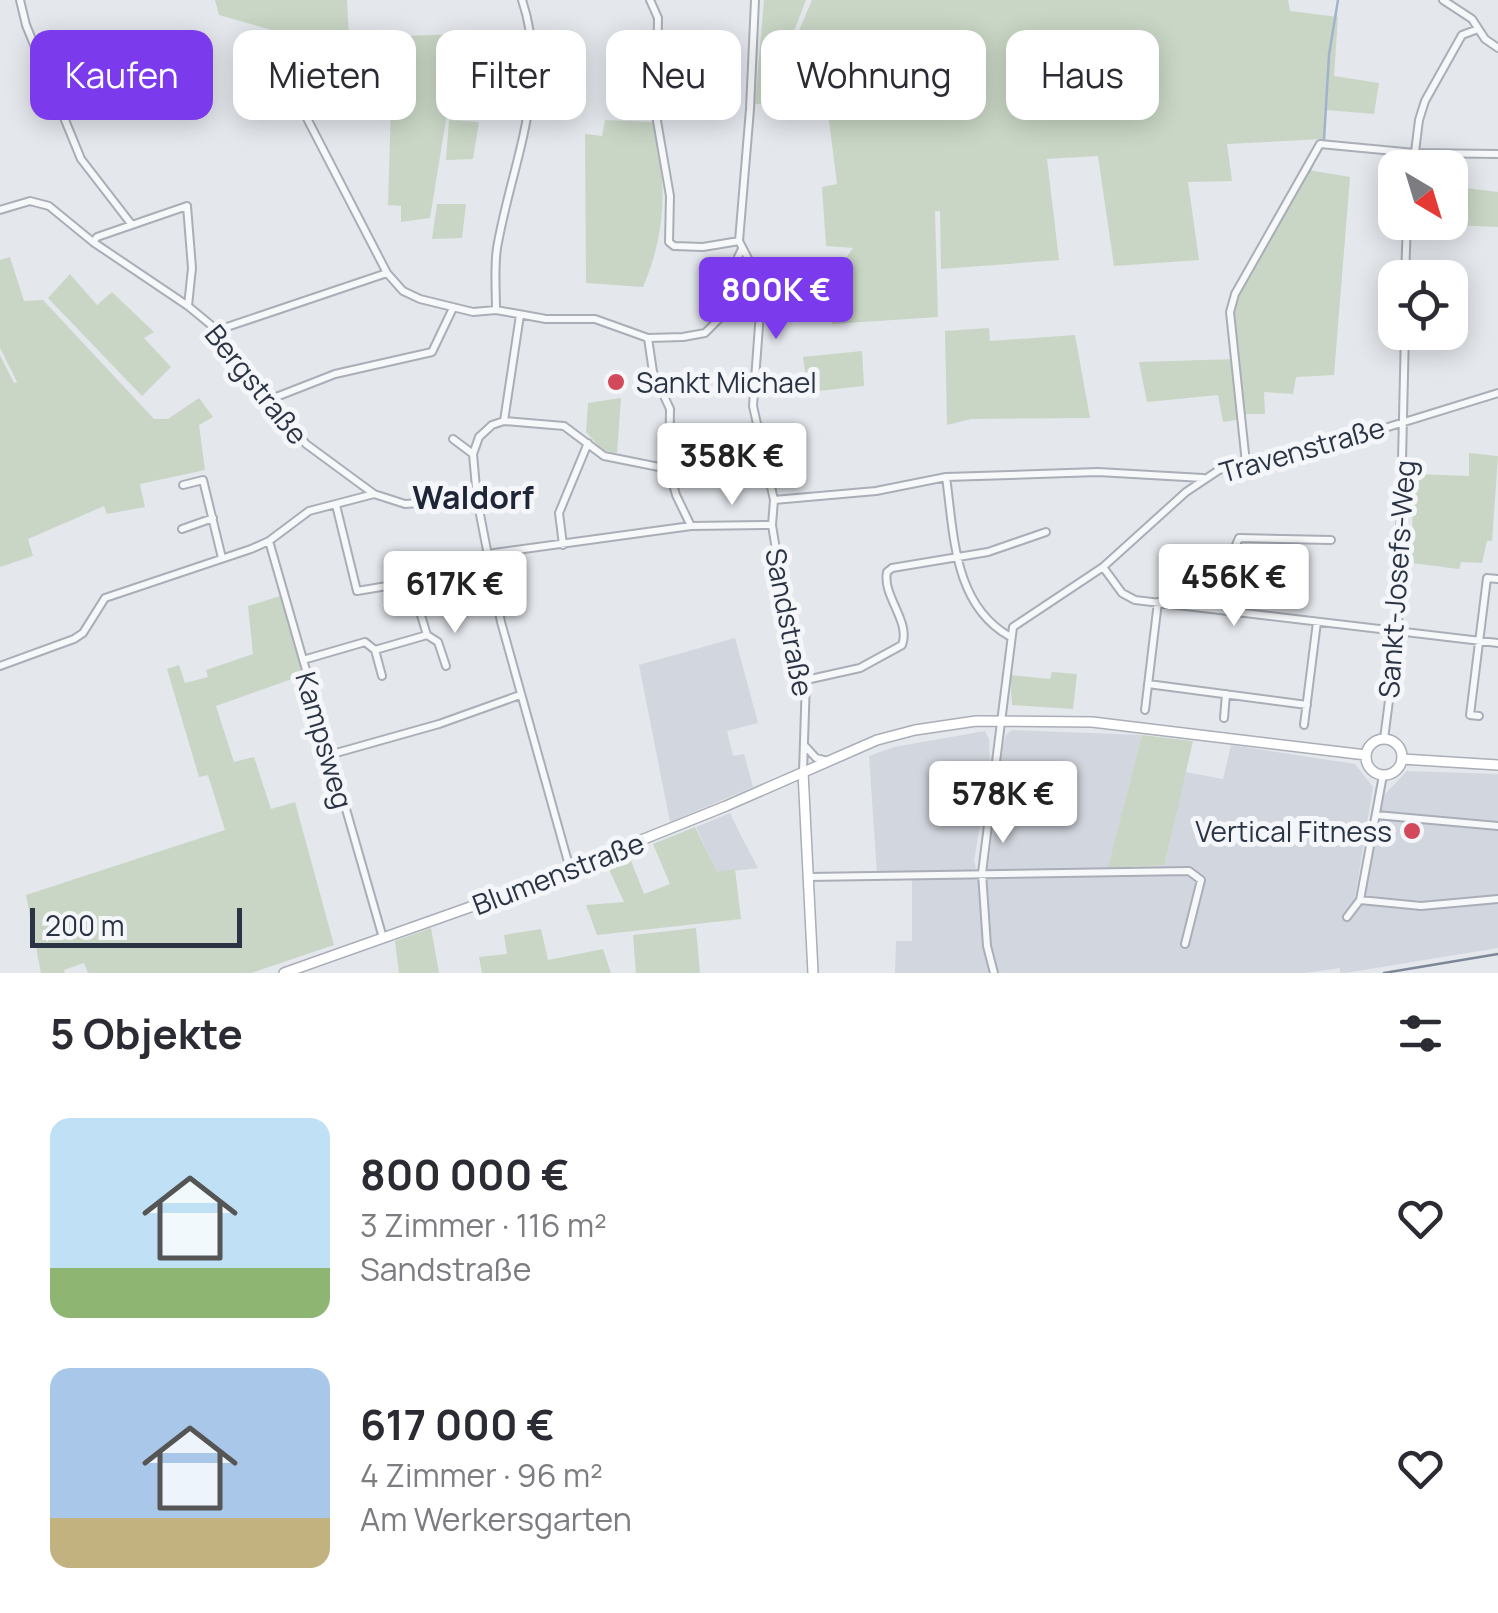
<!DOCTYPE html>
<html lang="de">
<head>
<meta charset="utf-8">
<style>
  body { margin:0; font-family:Manrope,sans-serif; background:#f7f7f7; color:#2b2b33; height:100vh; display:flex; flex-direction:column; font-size:38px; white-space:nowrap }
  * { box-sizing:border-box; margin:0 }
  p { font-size:32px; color:#7c7c81 }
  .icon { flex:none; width:55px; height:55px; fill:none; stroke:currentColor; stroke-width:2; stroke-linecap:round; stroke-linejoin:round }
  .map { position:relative; height:973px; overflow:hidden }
  .sheet { display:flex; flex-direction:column; background:#fff; flex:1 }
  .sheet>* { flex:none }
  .top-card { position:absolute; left:30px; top:30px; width:1440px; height:90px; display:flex; gap:20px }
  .needle { width:65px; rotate:142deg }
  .controls { position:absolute; left:1378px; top:150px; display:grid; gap:20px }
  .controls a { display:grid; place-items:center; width:90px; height:90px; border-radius:20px; background:#fff; box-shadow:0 5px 25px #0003; font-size:50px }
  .scale { position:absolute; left:30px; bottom:25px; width:212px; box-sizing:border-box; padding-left:10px; border:5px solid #2b3445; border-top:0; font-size:28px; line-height:35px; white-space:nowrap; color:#2b3445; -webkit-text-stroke:8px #f4f6f9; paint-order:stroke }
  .price { position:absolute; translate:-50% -85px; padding:0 22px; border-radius:10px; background:#fff; color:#222; font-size:32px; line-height:65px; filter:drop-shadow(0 2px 5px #0008) }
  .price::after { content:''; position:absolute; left:50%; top:60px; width:30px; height:22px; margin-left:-15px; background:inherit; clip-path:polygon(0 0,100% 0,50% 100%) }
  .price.current { background:#7c3aed; color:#fff }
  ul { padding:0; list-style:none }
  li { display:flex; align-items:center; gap:30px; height:250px; padding:0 50px }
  li span { display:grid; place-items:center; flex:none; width:280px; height:200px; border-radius:20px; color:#555 }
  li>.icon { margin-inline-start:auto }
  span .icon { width:120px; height:120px; fill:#fffc; stroke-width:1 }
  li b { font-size:42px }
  h2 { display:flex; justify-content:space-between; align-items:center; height:120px; padding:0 50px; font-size:42px }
  .tag { padding:0 35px; border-radius:20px; background:#fff; box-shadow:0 5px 25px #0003; font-size:35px; line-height:90px }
  .tag.current { background:#7c3aed; color:#fff }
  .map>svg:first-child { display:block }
</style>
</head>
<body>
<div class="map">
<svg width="1498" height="973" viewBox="0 0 1498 973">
  <rect width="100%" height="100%" fill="#e4e7ec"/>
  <path fill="#d2d6de" d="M735 638 758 723 727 731 733 756 744 754 753 787 670 822 639 665Z
    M1012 730 1142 735 1109 868 1165 865 1185 772 1223 779 1231 745 1355 764 1373 787 1355 897H1364L1384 795 1407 771 1498 774V948L1345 973H1340V968L1305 973H895L896 941H912V878L987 876 1003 746 1006 735Z
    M985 731 989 739 990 765 974 861 976 868 971 872 877 874 869 756 894 747Z
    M730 813 741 836 758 868 717 873 696 827Z"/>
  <path fill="#c9d6c5" d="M215 0H347L349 38 460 34 430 218 401 222V206L388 205 391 105H385L382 73H347L310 55 280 57 275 31 219 15Z
    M764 0H806L780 68 784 66 812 0H1288L1290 11 1338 17 1334 76 1379 83 1374 114 1326 110 1324 139 1227 144 1232 181 1188 182 1199 260 1114 266 1098 156 1047 159 1059 260 941 269 940 211H935L938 317 832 324 831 298H817L853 248 826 246 822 187 837 184 827 105 755 104Z
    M449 120 479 122 473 159 446 160Z
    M605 120 653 122C667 181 667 231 643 287L586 283 585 134 602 136Z
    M1308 170 1350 177 1334 375 1296 377 1293 394 1264 392 1265 414H1243L1236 420 1223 422 1218 395 1147 402 1139 362 1238 359 1233 312 1237 297Z
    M1450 186 1498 192V227L1449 225Z
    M437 204H466L462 238 432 239Z
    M10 257 24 301 43 300 154 419H168L199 398 213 417 199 425 205 470 140 484 145 507 107 514 104 506 28 539 33 556 0 567V355L14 383 17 382 0 348V260Z
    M70 274 97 305 112 292 154 332 144 338 171 367 142 396 48 298Z
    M989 328 990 341 1075 335 1090 418 971 419 947 425 945 331Z
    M862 351 864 386 808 392 803 357Z
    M621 398 617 453 602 450 586 432 588 403Z
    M1469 453 1498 456 1492 541H1487L1482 563 1461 562 1459 569 1411 563 1414 474 1469 476Z
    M280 596 303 675 216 706 234 762 254 757 271 809 295 802 334 945 251 973H88L84 963 64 970 65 973H41L26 895 225 830 208 775 199 777 167 669 179 665 185 683 208 677 206 670 253 654 248 606Z
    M1052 672 1077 674 1073 709 1012 705 1010 675 1050 679Z
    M1142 735 1193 741 1166 859 1165 865 1108 868Z
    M695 827 717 872 735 869 741 919 597 935 586 905 624 902 606 863 628 853 644 894 670 884 653 844Z
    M431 928 439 973H399L395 941Z
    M696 928 700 973H636L633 935Z
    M541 929 548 960 603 949 611 973H482L479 957 507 954 504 935Z"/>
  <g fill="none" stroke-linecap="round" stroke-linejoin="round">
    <path stroke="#9fb4cc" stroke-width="2.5" d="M1309 172 1324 140 1329 55 1338 0"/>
    <g stroke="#a9aeb7" stroke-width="10">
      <path id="minor" d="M20 0 26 25 81 159 132 225
        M650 0 658 18 656 115 670 196 669 242 674 246 703 247 739 241
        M755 0 750 109 739 241 756 274 761 299 753 406 774 500 772 525 783 593 806 680 803 772
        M1443 0 1472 19 1485 39 1498 48
        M284 74 387 273 403 291 420 299 473 312 496 310 546 319H595L648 338 683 337 705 333 726 312 738 257 742 249
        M1413 168 1419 120 1425 101 1462 35 1478 29
        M0 210 30 201 49 206 93 242 188 306 217 330 306 444 374 494 405 504 477 499
        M93 242 97 237 187 206 192 268 188 306
        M1405 278 1407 222
        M496 310C496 290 494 268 497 248 511 165 551 85 522 0
        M520 315 504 421 492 425 479 437 473 454 477 499 501 622 570 869
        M218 330 387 273
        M648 338 653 372 670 409 669 469 676 495 691 526
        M271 399 335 374 432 352 453 308
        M504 421 564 426 604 456 669 469
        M453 439 473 454
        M1246 463 1230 312 1235 294 1320 144 1415 153 1498 154
        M946 477C954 533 953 604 1009 636
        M183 485 203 480 222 558
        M774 500 876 491 946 477 1098 472 1203 478
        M182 529 213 518
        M269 541 383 938
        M563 545 559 513 588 443
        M487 554 691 526 772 525
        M1103 567 1122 593 1135 600 1498 643
        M1230 610 1236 545 1239 538 1331 540
        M427 635 438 642 446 666
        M375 650 382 676
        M303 660 365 642 375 650 427 635 411 582 357 591 336 505
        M0 666 74 639 83 633 105 598 251 549 269 541 309 511 374 494
        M806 680 860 668 902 645C911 621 882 596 887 572L892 568 988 552 1046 532
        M1148 684 1307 705
        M1145 710 1158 602
        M1479 716 1470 715 1487 578 1498 579
        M1224 718 1226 694
        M1304 725 1317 622
        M1384 739 1398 631 1405 332
        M806 747 816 758 828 761
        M329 755 439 724 520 695
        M1376 815 1498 826
        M808 877 1189 871 1201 880 1185 944
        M1360 900 1421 906 1498 899
        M1347 917 1360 900 1383 775
        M994 973 987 946 982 873 1013 627 1103 567 1186 492 1219 470 1346 440 1498 393"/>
    </g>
    <g stroke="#a9aeb7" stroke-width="12">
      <path id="secondary" d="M1366 757a18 18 0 1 1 36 0a18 18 0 1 1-36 0Z
        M1402 759 1498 765
        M803 772 813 973
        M284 973 507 894 726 806 877 740 915 730 976 721 1092 722 1366 755"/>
    </g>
    <use href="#minor" stroke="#f7f8fa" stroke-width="6"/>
    <use href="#secondary" stroke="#fff" stroke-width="9"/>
    <path stroke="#7d8696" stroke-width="2.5" d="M1384 973 1498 954"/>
  </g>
  <g fill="#d1495b" stroke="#f4f6f9" stroke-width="4">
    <circle cx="616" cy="382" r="10"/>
    <circle cx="1412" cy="831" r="10"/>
  </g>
  <g text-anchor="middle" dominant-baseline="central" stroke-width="10" stroke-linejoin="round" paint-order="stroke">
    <g font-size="28" fill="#2b3445" stroke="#f4f6f9" text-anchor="start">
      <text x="636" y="382">Sankt Michael</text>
      <text x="1392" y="831" text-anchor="end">Vertical Fitness</text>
    </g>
    <g font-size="28" fill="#2b3445" stroke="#f4f6f9">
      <text transform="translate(257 384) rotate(51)">Bergstraße</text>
      <text transform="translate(1302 449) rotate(-16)">Travenstraße</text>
      <text transform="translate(1396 579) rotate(-86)">Sankt-Josefs-Weg</text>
      <text transform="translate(790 622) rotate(79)">Sandstraße</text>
      <text transform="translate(325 740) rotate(74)">Kampsweg</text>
      <text transform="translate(558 873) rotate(-21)">Blumenstraße</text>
    </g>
    <g font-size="32" font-weight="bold" fill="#1d2536" stroke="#f4f6f9">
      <text x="473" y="497">Waldorf</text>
    </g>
  </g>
</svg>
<div class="controls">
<a><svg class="needle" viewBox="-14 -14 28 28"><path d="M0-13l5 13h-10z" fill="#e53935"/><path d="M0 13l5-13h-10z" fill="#7c7c81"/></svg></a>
<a><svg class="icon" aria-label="locate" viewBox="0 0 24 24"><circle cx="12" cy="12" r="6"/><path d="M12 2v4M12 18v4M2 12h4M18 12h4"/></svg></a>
</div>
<div class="scale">200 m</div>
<b class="price current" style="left:776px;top:342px">800K €</b>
<b class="price" style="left:732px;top:508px">358K €</b>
<b class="price" style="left:1234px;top:629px">456K €</b>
<b class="price" style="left:455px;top:636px">617K €</b>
<b class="price" style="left:1003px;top:846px">578K €</b>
<div class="top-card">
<a class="tag current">Kaufen</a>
<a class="tag">Mieten</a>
<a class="tag">Filter</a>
<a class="tag">Neu</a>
<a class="tag">Wohnung</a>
<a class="tag">Haus</a>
</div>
</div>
<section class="sheet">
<h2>5 Objekte<svg class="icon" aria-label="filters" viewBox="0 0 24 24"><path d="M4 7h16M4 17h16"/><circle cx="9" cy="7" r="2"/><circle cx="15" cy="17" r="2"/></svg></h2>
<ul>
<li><span style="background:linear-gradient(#bfe0f5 75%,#8fb573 0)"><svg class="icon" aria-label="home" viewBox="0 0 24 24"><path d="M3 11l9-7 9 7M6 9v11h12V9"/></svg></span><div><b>800 000 €</b><p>3 Zimmer · 116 m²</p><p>Sandstraße</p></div><svg class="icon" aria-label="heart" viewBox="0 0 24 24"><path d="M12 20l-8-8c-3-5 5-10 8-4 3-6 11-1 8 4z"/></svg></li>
<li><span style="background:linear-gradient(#a9c7e8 75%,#c2b280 0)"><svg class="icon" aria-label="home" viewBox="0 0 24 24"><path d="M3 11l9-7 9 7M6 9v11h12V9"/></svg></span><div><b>617 000 €</b><p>4 Zimmer · 96 m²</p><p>Am Werkersgarten</p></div><svg class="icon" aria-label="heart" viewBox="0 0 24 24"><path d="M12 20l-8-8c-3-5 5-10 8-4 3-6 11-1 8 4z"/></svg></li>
</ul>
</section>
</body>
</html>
